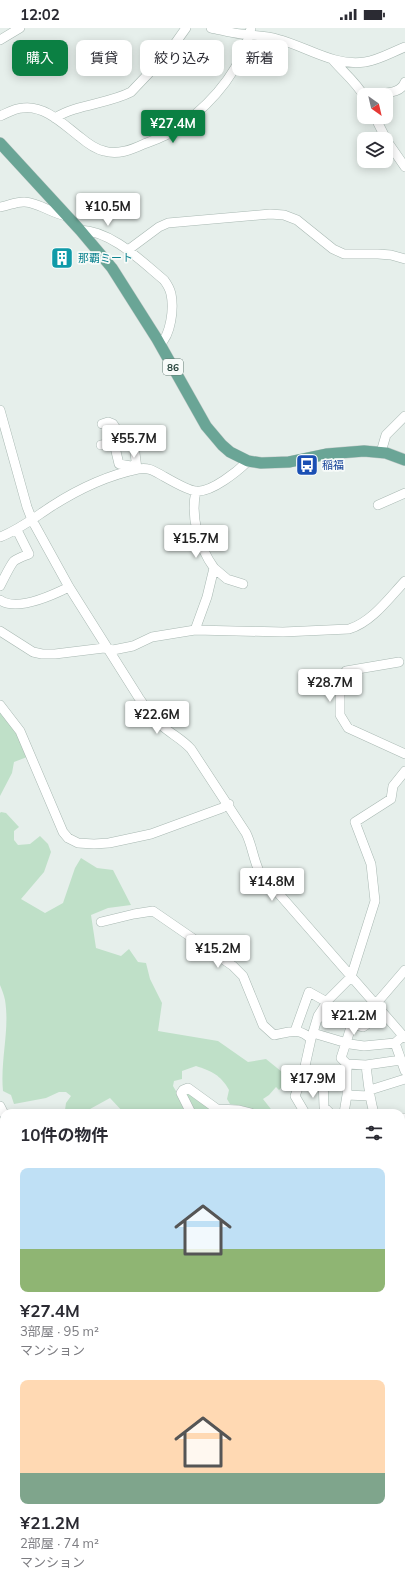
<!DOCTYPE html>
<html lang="ja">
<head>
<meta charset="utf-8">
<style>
  body { margin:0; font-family:Mulish,"Noto Sans JP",sans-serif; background:#f7f7f7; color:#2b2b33; height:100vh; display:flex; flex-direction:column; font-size:15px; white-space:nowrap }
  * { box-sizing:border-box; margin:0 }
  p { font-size:13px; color:#7c7c81 }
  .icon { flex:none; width:22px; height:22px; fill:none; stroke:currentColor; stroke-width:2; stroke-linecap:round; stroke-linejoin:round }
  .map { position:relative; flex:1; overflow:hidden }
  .details { position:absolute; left:0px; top:1081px; width:405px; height:480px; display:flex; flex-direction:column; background:#fff; border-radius:12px 12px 0 0; box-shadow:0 2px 10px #0003 }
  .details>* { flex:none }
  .top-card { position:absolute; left:12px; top:12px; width:381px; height:36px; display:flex; gap:8px }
  .needle { width:26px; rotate:146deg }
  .controls { position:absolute; left:357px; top:60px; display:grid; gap:8px }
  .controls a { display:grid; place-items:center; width:36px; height:36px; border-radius:8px; background:#fff; box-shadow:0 2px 10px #0003; font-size:20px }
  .price { position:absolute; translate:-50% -34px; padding:0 9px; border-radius:4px; background:#fff; color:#222; font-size:13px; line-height:26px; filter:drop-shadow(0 1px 2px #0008) }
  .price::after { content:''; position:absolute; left:50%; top:24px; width:12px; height:9px; margin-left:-6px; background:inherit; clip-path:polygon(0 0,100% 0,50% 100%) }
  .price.on { background:#0b8043; color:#fff }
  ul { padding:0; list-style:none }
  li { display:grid; align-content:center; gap:8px; height:212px; padding:0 20px }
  li span { display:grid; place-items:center; height:124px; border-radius:8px; color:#555 }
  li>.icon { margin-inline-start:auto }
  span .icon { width:72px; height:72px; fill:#fffc; stroke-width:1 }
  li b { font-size:17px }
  h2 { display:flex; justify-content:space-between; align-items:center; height:48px; padding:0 20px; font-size:17px }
  .tag { padding:0 14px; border-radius:8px; background:#fff; box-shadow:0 2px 10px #0003; font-size:14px; line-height:36px }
  .tag.on { background:#0b8043; color:#fff }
  .status { display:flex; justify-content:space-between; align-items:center; height:28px; padding:0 20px; background:#fff; direction:ltr }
  .status svg { height:11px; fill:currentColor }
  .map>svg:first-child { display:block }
</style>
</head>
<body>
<div class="status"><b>12:02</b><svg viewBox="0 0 49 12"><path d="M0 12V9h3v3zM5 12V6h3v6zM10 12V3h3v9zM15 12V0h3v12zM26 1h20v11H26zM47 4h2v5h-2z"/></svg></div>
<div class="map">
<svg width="405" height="1561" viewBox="0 0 405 1561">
  <rect width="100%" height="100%" fill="#e6efeb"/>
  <path fill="#bfe0c8" d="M0 682 20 711 27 729 14 734 12 745 0 768Z
    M1 784 6 785 19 799 14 803V812L18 817 30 816 40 808 48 816 51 824 44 844 21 871 45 885 63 875 75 840 81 830 97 840 113 842 131 877 108 880 91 887 96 920 121 928 129 921 138 934 146 935 150 951 162 975 158 1003 218 1013 248 1034 266 1031 282 1044 284 1057 279 1062 276 1059 269 1067 263 1071 274 1085H256L243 1078 230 1076 227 1071 229 1062C221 1047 211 1043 196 1038L182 1043V1051L174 1053 173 1058 189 1085H124L110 1070 90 1081 95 1085H69L65 1082 66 1075 71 1068 66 1064H59L46 1070 14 1076 11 1067 3 1063C0 1032 10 1002 5 972 4 967 2 962 0 957V785Z
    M188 1064 217 1085H195L184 1066Z
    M4 1208V1336L0 1334V1211Z
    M401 1266 405 1271V1409H403V1414L401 1416Z
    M0 1340 4 1342V1434L0 1432V1413L3 1409 0 1405Z
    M157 1557H400L405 1561H159Z"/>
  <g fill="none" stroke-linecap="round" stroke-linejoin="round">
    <g stroke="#a8b8b2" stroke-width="10">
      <path id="minor" d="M211 0C221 2 231 5 241 6 254 8 265 7 277 11 306 18 334 39 365 34 379 32 392 24 405 19
        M0 12 20 0
        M333 32C344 45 355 53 364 68
        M372 67C383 64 400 67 405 54
        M0 88C7 85 15 80 23 80 45 77 64 97 80 109 87 115 95 121 104 123 118 127 131 122 144 116 157 111 171 106 182 97 214 73 242 40 251 0
        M375 89 387 113 405 139
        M55 90C77 76 108 76 131 64L169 24 186 0
        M0 179C8 178 17 173 25 174 40 175 52 186 67 188
        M80 202C112 203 141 233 164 252 167 256 170 261 171 266 174 280 171 307 160 316
        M128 222 159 199 168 195 270 186 284 187 297 192 333 221 344 226H378L391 227 405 231
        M0 382 27 479 32 492 69 559 139 670C145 679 152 689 161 697 171 706 182 711 191 721L246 805C252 817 253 830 259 843L405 1010
        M102 396 108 394 113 396 115 399 114 415 119 436 137 439
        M101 417 114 415
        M134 417 137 441
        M381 424 386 407 405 388
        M378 477 405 465
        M0 509C19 502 35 489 52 478 77 462 109 447 138 441 149 439 154 443 163 448 170 452 189 463 196 463 211 465 238 443 248 433
        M214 540 227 551 243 556
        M0 558C2 554 12 535 14 533 18 530 24 528 29 526L17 502
        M0 572C17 584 53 567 69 559
        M195 602 207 569 214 540C199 519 190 489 196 463
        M0 603 33 624 42 626H55L104 620 113 622 133 618 152 609 195 602 283 604 349 601C372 594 389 570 405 553
        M399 634 346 643 340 667V687L348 700 405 726
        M0 677 20 703 63 804 68 810 78 815 94 816 109 815 151 806 222 780 229 776
        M101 894 134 886 153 883 233 938 243 948 263 997 274 1007C289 1004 299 999 311 1011
        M375 977 405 942
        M318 988 363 999 383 985
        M295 1003 309 964 327 974
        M313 1005 350 1016 364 1018 395 1015 403 1008
        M395 1015 405 1043
        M347 1036 366 1037C368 1053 369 1069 374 1085
        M366 1037 401 1032
        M303 1045 323 1050 324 1079 330 1085
        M370 1062 405 1051
        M347 1067 369 1068
        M0 1078 4 1086
        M191 1085 181 1065 183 1062 188 1060 217 1081 239 1082 251 1085
        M305 1085 295 1068 303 1047 311 1011 318 988 329 971 351 949 375 873 371 836 355 794 391 771 393 758 405 743
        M344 1085 347 1067V1036L341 1030 352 996
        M401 1090H405
        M401 1113H405
        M401 1153H405
        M401 1197 405 1201
        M0 1337 4 1339
        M0 1472 4 1487
        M401 1485 405 1486
        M0 1520 4 1516
        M401 1551 405 1553
        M102 1557 107 1561
        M32 1561 34 1557
        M140 1561V1557"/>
    </g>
    <g stroke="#c2cac8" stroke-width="12">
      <path id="major" d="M0 115 80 202 112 240 157 311 206 398 222 417 230 424 248 433 261 435 289 434 327 426 364 423 386 425 405 432"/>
    </g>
    <use href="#minor" stroke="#fff" stroke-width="9"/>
    <use href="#major" stroke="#6aa596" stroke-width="11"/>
  </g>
  <defs>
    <g id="building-square" transform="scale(1.15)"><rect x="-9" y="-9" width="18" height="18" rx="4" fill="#0f9aa8" stroke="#f7fbf9"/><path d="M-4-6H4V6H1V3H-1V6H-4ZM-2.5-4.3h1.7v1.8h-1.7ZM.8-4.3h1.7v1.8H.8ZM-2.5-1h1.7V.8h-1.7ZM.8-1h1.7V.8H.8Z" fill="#fff"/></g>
    <g id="bus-square" transform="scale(1.15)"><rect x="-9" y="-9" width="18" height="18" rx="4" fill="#1a4fb4" stroke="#f7fbf9"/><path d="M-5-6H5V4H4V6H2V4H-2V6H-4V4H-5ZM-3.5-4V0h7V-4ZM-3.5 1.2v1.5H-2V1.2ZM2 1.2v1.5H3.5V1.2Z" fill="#fff"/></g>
  </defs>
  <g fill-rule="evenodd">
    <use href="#building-square" x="62" y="230"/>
    <use href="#bus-square" x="307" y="437"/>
  </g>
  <g text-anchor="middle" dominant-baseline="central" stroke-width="3.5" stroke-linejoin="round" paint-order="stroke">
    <rect fill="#f7fbf9" stroke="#637a73" stroke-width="1" x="163" y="331" width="20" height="16" rx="3"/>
    <g font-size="10" font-weight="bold" fill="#24423a">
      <text x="173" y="339">86</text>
    </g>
    <g font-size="11" fill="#0d838f" stroke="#f7fbf9" text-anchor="start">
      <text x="78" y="230">那覇ミート</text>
    </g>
    <g font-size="11" fill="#164399" stroke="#f7fbf9" text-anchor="start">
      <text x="322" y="437">稲福</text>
    </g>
  </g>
</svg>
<div class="controls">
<a><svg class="needle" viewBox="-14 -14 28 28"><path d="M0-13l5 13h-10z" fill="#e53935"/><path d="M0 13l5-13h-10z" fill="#7c7c81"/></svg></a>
<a><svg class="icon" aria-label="layers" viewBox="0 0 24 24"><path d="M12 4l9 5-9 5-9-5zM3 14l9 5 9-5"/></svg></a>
</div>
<b class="price on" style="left:173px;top:116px">¥27.4M</b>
<b class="price" style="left:108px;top:199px">¥10.5M</b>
<b class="price" style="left:134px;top:431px">¥55.7M</b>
<b class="price" style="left:196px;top:531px">¥15.7M</b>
<b class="price" style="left:330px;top:675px">¥28.7M</b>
<b class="price" style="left:157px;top:707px">¥22.6M</b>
<b class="price" style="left:272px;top:874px">¥14.8M</b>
<b class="price" style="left:218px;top:941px">¥15.2M</b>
<b class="price" style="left:354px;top:1008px">¥21.2M</b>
<b class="price" style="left:313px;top:1071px">¥17.9M</b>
<div class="top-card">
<a class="tag on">購入</a>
<a class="tag">賃貸</a>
<a class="tag">絞り込み</a>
<a class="tag">新着</a>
</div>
<section class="details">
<h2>10件の物件<svg class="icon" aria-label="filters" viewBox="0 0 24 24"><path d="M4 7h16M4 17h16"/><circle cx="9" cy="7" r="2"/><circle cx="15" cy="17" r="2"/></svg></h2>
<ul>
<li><span style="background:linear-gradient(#bfe0f5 65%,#8fb573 0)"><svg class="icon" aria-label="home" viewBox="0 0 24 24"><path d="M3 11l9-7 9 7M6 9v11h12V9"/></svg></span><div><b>¥27.4M</b><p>3部屋 · 95 m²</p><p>マンション</p></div></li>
<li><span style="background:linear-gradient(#ffd9b3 75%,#7fa58c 0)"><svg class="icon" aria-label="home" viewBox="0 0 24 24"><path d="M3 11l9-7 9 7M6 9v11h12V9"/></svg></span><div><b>¥21.2M</b><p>2部屋 · 74 m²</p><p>マンション</p></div></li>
</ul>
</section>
</div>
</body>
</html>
